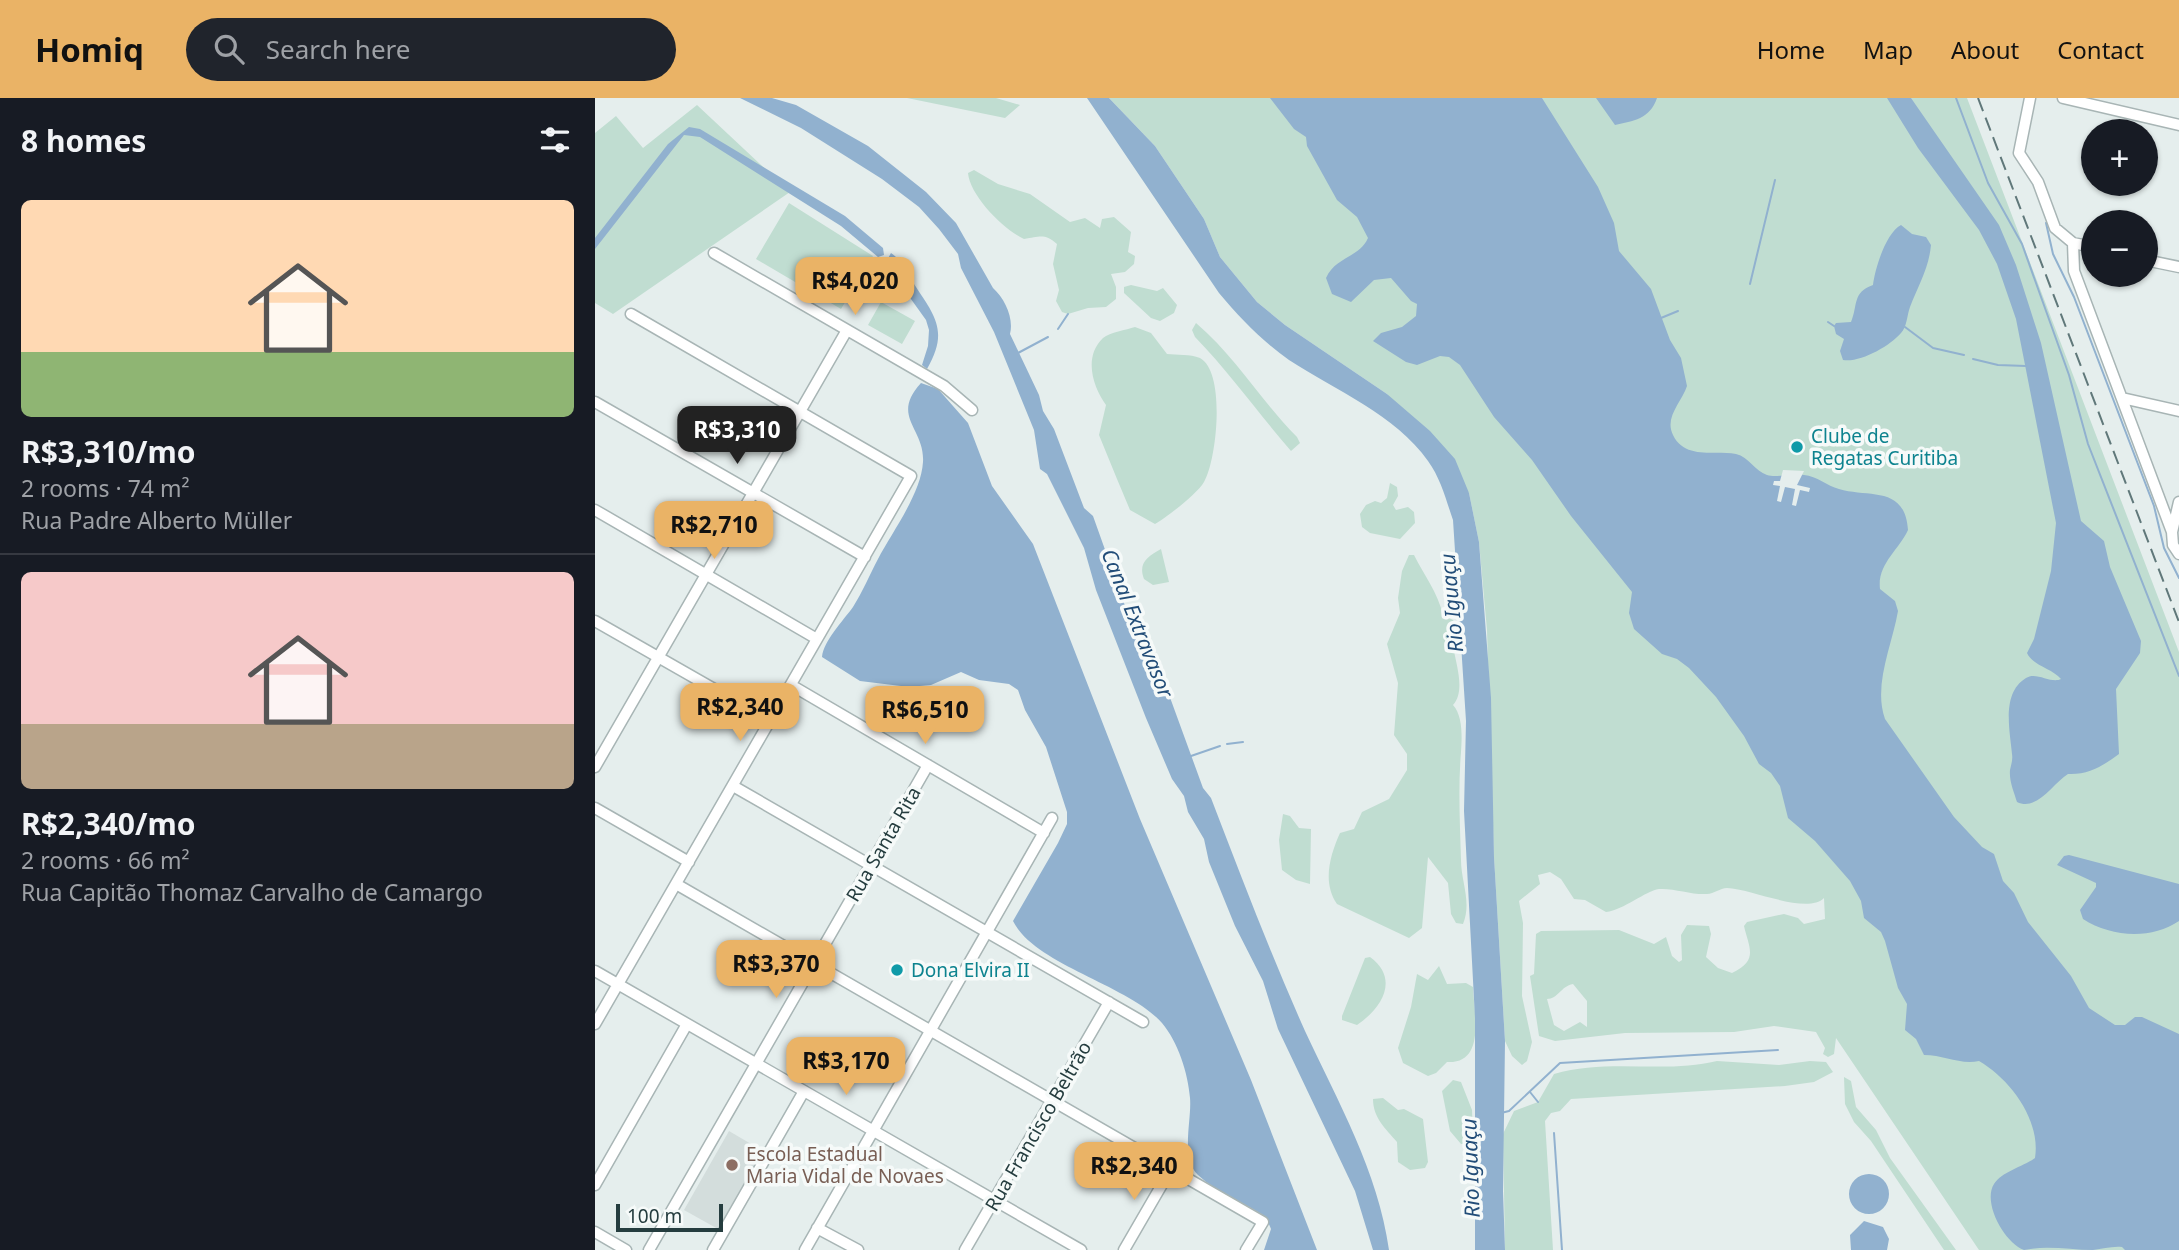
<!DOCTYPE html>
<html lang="en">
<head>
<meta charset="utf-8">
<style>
  body { margin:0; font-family:"Noto Sans",sans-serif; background:#20242c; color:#f1f3f6; height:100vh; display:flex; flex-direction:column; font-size:26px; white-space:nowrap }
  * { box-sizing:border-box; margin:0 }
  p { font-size:23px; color:#9ea1a6 }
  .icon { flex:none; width:38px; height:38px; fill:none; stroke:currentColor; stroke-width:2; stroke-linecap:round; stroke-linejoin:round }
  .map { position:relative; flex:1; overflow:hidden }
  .sheet { display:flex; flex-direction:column; background:#171b24; width:595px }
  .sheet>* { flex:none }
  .buttons { position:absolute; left:1486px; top:21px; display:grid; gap:14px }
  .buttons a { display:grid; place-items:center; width:77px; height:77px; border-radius:50%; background:#171b24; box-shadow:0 2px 5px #0004; font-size:35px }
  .scale { position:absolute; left:21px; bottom:18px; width:107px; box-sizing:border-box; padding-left:7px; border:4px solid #253d3f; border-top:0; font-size:19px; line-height:24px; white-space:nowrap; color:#253d3f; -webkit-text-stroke:5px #f6faf9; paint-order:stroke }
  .price { position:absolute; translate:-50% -60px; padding:0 16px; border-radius:14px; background:#eab366; color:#111; font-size:23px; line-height:46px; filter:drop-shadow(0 2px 4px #0008) }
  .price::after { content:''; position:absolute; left:50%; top:42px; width:21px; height:16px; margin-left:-10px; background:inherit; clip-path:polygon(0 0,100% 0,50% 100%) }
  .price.current { background:#222; color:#fff }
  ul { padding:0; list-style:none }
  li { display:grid; align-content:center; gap:14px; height:371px; padding:0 21px }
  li+li { border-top:2px solid #363941 }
  li span { display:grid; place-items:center; height:217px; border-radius:10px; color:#555 }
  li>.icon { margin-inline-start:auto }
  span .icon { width:126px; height:126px; fill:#fffc; stroke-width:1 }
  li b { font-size:30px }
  h2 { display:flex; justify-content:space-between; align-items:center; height:84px; padding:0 21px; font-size:30px }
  header { display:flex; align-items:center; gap:42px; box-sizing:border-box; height:98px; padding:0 35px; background:#eab366; color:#111 }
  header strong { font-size:33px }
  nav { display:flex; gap:38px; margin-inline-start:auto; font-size:24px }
  .search { width:490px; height:63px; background:#20242c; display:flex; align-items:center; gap:18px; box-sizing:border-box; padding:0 24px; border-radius:38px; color:#9ea1a6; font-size:26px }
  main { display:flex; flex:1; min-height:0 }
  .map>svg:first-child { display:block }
</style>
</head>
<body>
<header>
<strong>Homiq</strong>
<div class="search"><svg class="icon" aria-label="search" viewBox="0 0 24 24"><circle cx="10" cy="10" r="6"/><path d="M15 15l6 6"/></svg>Search here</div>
<nav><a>Home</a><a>Map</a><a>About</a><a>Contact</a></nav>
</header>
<main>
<section class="sheet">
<h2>8 homes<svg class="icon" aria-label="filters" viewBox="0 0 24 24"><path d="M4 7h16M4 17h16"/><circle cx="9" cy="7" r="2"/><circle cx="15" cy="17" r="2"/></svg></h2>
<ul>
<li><span style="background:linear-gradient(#ffd9b3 70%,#8fb573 0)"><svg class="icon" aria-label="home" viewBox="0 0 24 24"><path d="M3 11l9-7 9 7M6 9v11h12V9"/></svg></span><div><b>R$3,310/mo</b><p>2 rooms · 74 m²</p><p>Rua Padre Alberto Müller</p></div></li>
<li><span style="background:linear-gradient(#f6c9c9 70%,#b9a48a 0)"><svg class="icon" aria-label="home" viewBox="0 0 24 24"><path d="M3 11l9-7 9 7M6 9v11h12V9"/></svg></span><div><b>R$2,340/mo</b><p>2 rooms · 66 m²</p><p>Rua Capitão Thomaz Carvalho de Camargo</p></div></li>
</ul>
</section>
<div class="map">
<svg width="1584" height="1152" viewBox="0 0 1584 1152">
  <rect width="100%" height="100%" fill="#e5eeed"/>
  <path fill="#d3dddc" d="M134 1033 168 1053 123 1131 89 1112Z"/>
  <path fill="#c0ddd1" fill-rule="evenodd" d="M312 0H401L425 7 410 20Z
    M514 0H1372L1584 554V1152H1384L1241 940 1239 956 1233 959 1228 956 1230 950 1221 934 1179 928 1139 934 1030 935 960 943 944 938 935 878 939 876 941 836 946 833 1024 832 1059 846 1071 839 1077 858 1084 864 1087 862 1086 837 1092 827 1114 828 1116 836 1111 859 1123 870 1137 875C1164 862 1154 850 1149 828L1152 824 1189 816 1203 820 1209 826 1230 821 1229 800C1212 817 1157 791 1132 790 1125 790 1119 796 1112 796 1097 797 1079 790 1064 791 1050 793 1029 812 1011 814L990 802 979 801 966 781 955 774 943 777 945 786 924 803 928 825 927 898 937 944 932 963 927 967 917 958 910 943 899 759 892 532 884 444 874 395 792 296 690 227 662 204 625 159 609 121 560 48ZM978 886 992 903V929L985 924 969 933 959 927 952 901C963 901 966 888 978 886Z
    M102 7 195 94 18 216 0 205V35L21 18 48 50Z
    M379 72 403 86 435 96 475 124 490 120 505 130 507 121 519 119 536 134 533 154 540 158 539 166 530 174 516 176 521 189V201L511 209 493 210 473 216 467 214 461 203 464 192 458 166 462 146C449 135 445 139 429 141 409 132 375 98 373 75Z
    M194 105 278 158 246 211 161 161Z
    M536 187 562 193 568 190 582 207 579 215 565 223 556 220 529 195V189Z
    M286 204 320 223 307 246 273 227Z
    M601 225C640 258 666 303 702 339L705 345 696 353C663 315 635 275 600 239L597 232Z
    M540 229 556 235 572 256C582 257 595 256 605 260 631 274 622 362 609 384 602 396 572 419 560 426L535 412 522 381 504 337 511 307C498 289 488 259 508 240 515 234 531 232 540 229Z
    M795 385 802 389 803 398 798 407 801 412 813 409 819 414 820 425 805 441 775 435 767 429 765 416 771 407 780 403 786 405 792 400Z
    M566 451 574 484 558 487 549 481C543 465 552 459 566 451Z
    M814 457H819C829 477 843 495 848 517L858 522 864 531C862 537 857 547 859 553 862 569 870 594 858 607 868 618 867 639 866 654 863 690 865 726 866 762 866 784 877 804 868 826L861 825 856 816 853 785 833 759 827 830 814 840 742 806C727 785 735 757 745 735L759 731 767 714 794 701 812 672V656L799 637 803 585 792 546 805 515 803 500 807 473Z
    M688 716 695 718 704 730 716 731 715 786 701 782 687 772 684 742Z
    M775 859C805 881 787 910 762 927L747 922V918L770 860Z
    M844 868 852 886 871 885 878 889C879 916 891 966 852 964L841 975 833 978 808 965 803 950 816 909 822 876 833 882Z
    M1122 963 1184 967 1215 963 1231 964 1238 974 1219 984 1190 988 976 1001 965 1013 956 1015 950 1023 958 1152H910L908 1036 919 1013 943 1004 959 976C1013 960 1070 976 1122 963Z
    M1249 979 1256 983 1261 1009 1281 1032 1295 1060 1361 1152H1349L1276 1043 1259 1024 1250 1006Z
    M858 982 866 984 877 1012 878 1038 873 1045 866 1046 855 1033 847 993Z
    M788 1000 803 1012 809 1011 828 1021 833 1064 830 1070 815 1072 803 1064 802 1044C791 1031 778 1020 778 1001Z"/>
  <path fill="#91b1cf" d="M145 0H177L201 7 273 48 331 94 361 125 398 190C410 201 419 220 415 236L444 297 448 313 459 331 489 410 498 418 539 533 573 594 608 690 616 700C646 778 676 857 710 933 743 1004 783 1073 794 1152H778L760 1093 683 931 668 883 640 828 614 764 609 741 593 714 589 698 577 681 551 620 501 492 489 450 452 376 445 371 439 332 399 234 366 170 363 156 344 131 324 109 287 81 206 30Z
    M492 0H514L560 48 609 121 625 159 662 204 690 227 792 296 835 333 860 361 874 395 884 444 896 600 899 759 910 943 908 1093 910 1152H880V920L869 713 871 623 858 422C851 402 846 381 833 363 801 317 740 292 694 262 667 243 645 220 624 195Z
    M675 0H947L1003 89 1019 125 1024 153 1056 191 1075 242 1086 260 1092 288C1087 304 1069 319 1078 337 1090 362 1120 352 1141 356 1154 359 1160 373 1172 377 1182 380 1197 375 1209 377 1222 378 1232 388 1244 391 1274 400 1310 387 1313 432 1304 452 1282 466 1285 491L1300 503 1303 513C1297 548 1278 587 1290 621L1359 719 1387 749 1399 756 1408 783 1419 795 1433 824 1476 878 1494 910 1520 927H1530L1540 919H1547L1584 936V1152H1530L1527 1149C1517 1148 1508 1151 1498 1152 1475 1152 1452 1147 1429 1152 1410 1145 1387 1105 1399 1086 1406 1074 1429 1068 1440 1060 1446 1022 1415 981 1384 963 1365 967 1349 957 1329 957L1321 941 1310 932 1312 906 1303 890 1290 843 1286 834 1269 820 1266 803 1255 783 1220 743 1193 720 1185 688 1176 675 1164 666 1149 638 1121 599 1094 570 1082 561 1067 556 1039 531 1034 515 1037 494 976 418 937 362 899 319 865 267 854 259 845 258 822 267 811 264 778 243 786 235 807 229 821 218 822 206 816 203 796 180 779 182 756 204 737 196 731 180C740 159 764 160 773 140L762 119 742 102 712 48 711 39 699 31Z
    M1001 0H1062C1055 21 1038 23 1020 27Z
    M1292 0H1316L1404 127 1421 167 1446 245 1486 423 1509 443 1515 469 1546 543 1545 555 1521 591 1524 656C1508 668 1493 677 1473 676 1458 685 1442 714 1422 704 1419 694 1414 683 1415 672 1416 667 1418 662 1417 656 1415 633 1406 595 1431 580 1441 573 1456 586 1466 581 1457 570 1438 568 1432 555L1439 541 1456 473 1461 425 1421 221 1402 166 1384 132 1323 50Z
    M94 29 105 31 250 118 288 150 289 157 283 159 246 128 105 39 89 37 0 151V140L73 46Z
    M1306 127 1317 136 1331 139 1336 147C1334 170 1323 188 1315 209 1312 217 1312 229 1306 235 1295 248 1265 265 1248 262L1245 253 1249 241 1241 236 1239 228 1241 225 1256 224C1263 208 1257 194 1278 187 1280 170 1291 135 1306 127Z
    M296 155C307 162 312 175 319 186 340 218 354 233 332 271L327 267 333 248 334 232 331 222 293 169 291 164Z
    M326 285 343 291 373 325 397 388 438 446 545 721 656 982 722 1152H669L676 1131 671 1119C650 1105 622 1095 603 1077 585 1060 597 1022 595 1000 593 975 583 944 567 925 534 887 440 867 418 823L463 745 472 726V714L451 649 430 612 423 592 414 586 384 582 366 574 336 587 314 589 265 583 227 559C229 542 248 523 258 509 268 493 274 478 283 461 297 434 326 396 328 364 330 330 295 319 326 285Z
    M1474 757 1584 786V823C1556 842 1516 839 1488 821L1485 812 1501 789V785L1462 767 1469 758Z
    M1254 1096a20 20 0 1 1 40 0a20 20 0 1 1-40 0Z
    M1269 1123 1288 1129 1294 1141 1292 1152H1256L1255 1137Z"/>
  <path fill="#e5eeed" d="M1188 372 1209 373 1202 387 1215 390 1214 394 1205 392 1201 408 1197 407 1200 391 1190 389 1186 404 1182 403 1185 388 1178 387 1179 383H1185Z"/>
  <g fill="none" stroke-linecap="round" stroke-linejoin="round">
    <path stroke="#91b1cf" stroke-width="2" d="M1361 0 1393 85 1427 146 1474 277 1493 346 1584 578
      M1451 125 1458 156 1479 199 1559 408 1569 450 1584 480
      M1155 186 1180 82
      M1066 220 1083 213
      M1233 224 1239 228
      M1310 229 1338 250 1369 257
      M463 231 473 216
      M423 255 453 239
      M1378 261 1403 267 1431 268
      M632 646 648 644
      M596 658 625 648
      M935 994 943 1004
      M906 1015 914 1013 965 965 1183 952
      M959 1035 967 1152"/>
    <g stroke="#a8b5b5" stroke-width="13">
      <path id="minor" d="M1435 0 1424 55 1443 84 1460 130 1478 145 1479 173 1577 434 1578 447 1584 456
        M1468 0 1584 27
        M1478 145 1498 149
        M119 155 349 288 377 312
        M1550 162 1584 169
        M1527 300 1584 313
        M0 304 270 459
        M0 412 222 541
        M1577 434 1584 404
        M0 523 175 623
        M196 587 449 735
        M0 669 252 232
        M138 688 548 924
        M0 710 94 764
        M81 786 668 1124 651 1152
        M0 873 486 1152
        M0 926 316 378 36 216
        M0 1087 92 926
        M222 1130 263 1152
        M0 1134 31 1152
        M54 1152 333 667
        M118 1152 209 993
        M210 1152 457 720
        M370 1152 514 904
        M529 1152 576 1071"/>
    </g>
    <use href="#minor" stroke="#fff" stroke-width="10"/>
    <path stroke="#60787a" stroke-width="2" stroke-dasharray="14 7" stroke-linecap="butt" d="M1383 0 1584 524"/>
  </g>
  <g fill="#0f9aa8" stroke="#f6faf9" stroke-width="2.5">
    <circle cx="1202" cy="349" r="7"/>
    <circle cx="302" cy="872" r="7"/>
  </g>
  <circle fill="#8d6e63" stroke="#f6faf9" stroke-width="2.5" cx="137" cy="1067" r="7"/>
  <g text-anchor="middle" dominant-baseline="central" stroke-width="7" stroke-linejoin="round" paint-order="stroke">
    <g font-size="19" fill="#0d838f" stroke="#f6faf9" text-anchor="start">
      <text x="1216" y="338">Clube de<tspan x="1216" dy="22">Regatas Curitiba</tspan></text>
      <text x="316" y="872">Dona Elvira II</text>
    </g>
    <g font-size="19" fill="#253d3f" stroke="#f6faf9">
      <text transform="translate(288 746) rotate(-60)">Rua Santa Rita</text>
      <text transform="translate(443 1028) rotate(-60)">Rua Francisco Beltrão</text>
    </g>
    <g font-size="19" fill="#785e54" stroke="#f6faf9" text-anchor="start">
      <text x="151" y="1056">Escola Estadual<tspan x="151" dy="22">Maria Vidal de Novaes</tspan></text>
    </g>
    <g font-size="21" font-style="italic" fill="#224d78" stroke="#f6faf9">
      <text transform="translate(856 505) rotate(-95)">Rio Iguaçu</text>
      <text transform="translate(543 525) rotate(68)">Canal Extravasor</text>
      <text transform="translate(875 1070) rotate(-92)">Rio Iguaçu</text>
    </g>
  </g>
</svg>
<div class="buttons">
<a>+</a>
<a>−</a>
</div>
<div class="scale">100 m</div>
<b class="price" style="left:260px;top:219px">R$4,020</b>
<b class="price current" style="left:142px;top:368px">R$3,310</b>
<b class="price" style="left:119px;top:463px">R$2,710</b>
<b class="price" style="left:145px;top:645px">R$2,340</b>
<b class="price" style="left:330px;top:648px">R$6,510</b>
<b class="price" style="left:181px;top:902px">R$3,370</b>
<b class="price" style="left:251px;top:999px">R$3,170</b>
<b class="price" style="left:539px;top:1104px">R$2,340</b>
</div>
</main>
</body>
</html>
